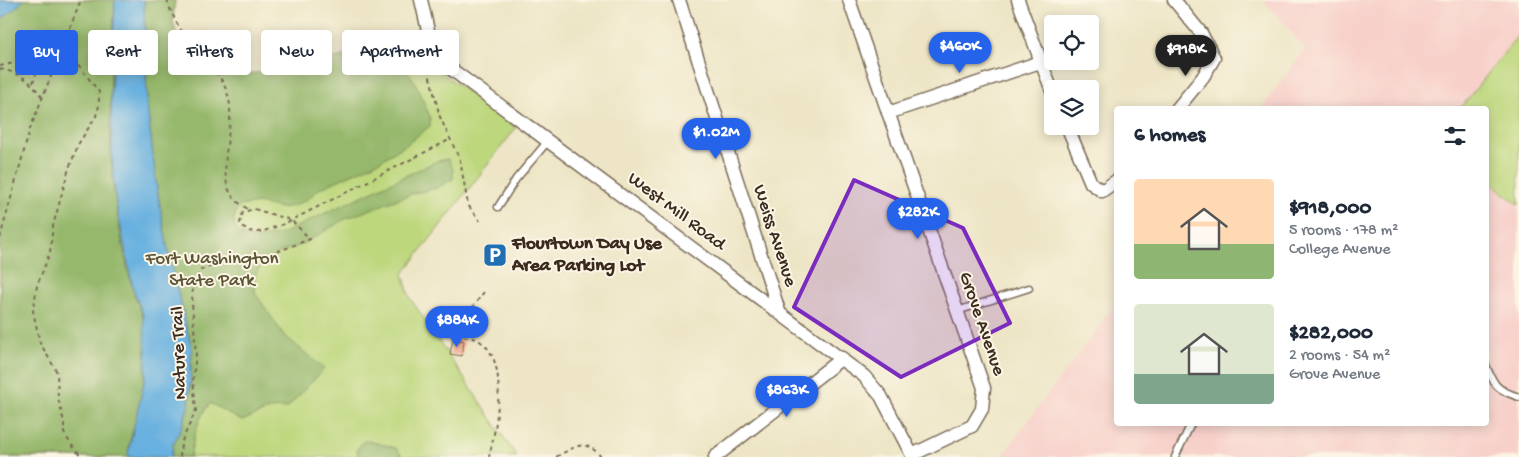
<!DOCTYPE html>
<html lang="en">
<head>
<meta charset="utf-8">
<style>
  body { margin:0; font-family:"Gochi Hand",sans-serif; background:#f6f6f7; color:#1f2937; height:100vh; display:flex; flex-direction:column; font-size:19px; white-space:nowrap }
  * { box-sizing:border-box; margin:0 }
  p { font-size:16px; color:#747a83 }
  .icon { flex:none; width:28px; height:28px; fill:none; stroke:currentColor; stroke-width:2; stroke-linecap:round; stroke-linejoin:round }
  .map { position:relative; flex:1; overflow:hidden }
  .panel { position:absolute; left:1114px; top:106px; width:375px; height:320px; display:flex; flex-direction:column; background:#fff; border-radius:5px; box-shadow:0 2px 12px #0003 }
  .panel>* { flex:none }
  .top-card { position:absolute; left:15px; top:30px; width:475px; height:45px; display:flex; gap:10px }
  .fabs { position:absolute; left:1044px; top:15px; display:grid; gap:10px }
  .fabs a { display:grid; place-items:center; width:55px; height:55px; border-radius:5px; background:#fff; box-shadow:0 2px 12px #0003; font-size:25px }
  .price { position:absolute; translate:-50% -42px; padding:0 11px; border-radius:18px; background:#2563eb; color:#fff; font-size:16px; line-height:32px; filter:drop-shadow(0 1px 2px #0008) }
  .price::after { content:''; position:absolute; left:50%; top:30px; width:15px; height:11px; margin-left:-8px; background:inherit; clip-path:polygon(0 0,100% 0,50% 100%) }
  .price.selected { background:#222; color:#fff }
  ul { padding:0; list-style:none }
  li { display:flex; align-items:center; gap:15px; height:125px; padding:0 20px }
  li span { display:grid; place-items:center; flex:none; width:140px; height:100px; border-radius:5px; color:#555 }
  li>.icon { margin-inline-start:auto }
  span .icon { width:60px; height:60px; fill:#fffc; stroke-width:1 }
  li b { font-size:21px }
  h2 { display:flex; justify-content:space-between; align-items:center; height:60px; padding:0 20px; font-size:21px }
  .tag { padding:0 18px; border-radius:5px; background:#fff; box-shadow:0 2px 12px #0003; font-size:18px; line-height:45px }
  .tag.selected { background:#2563eb; color:#fff }
  .map>svg:first-child { display:block }
</style>
</head>
<body>
<div class="map">
<svg width="1519" height="457" viewBox="0 0 1519 457">
  <rect width="100%" height="100%" fill="#fcf5e5"/>
  <filter id="ink" filterUnits="userSpaceOnUse"><feTurbulence type="fractalNoise" baseFrequency=".02" numOctaves="2"/><feDisplacementMap in="SourceGraphic" scale="10" xChannelSelector="R" yChannelSelector="G"/><feConvolveMatrix kernelMatrix="1 2 1 2 8 2 1 2 1" color-interpolation-filters="sRGB"/></filter>
  <filter id="wash" filterUnits="userSpaceOnUse"><feTurbulence type="fractalNoise" baseFrequency=".0096" numOctaves="4" result="noise"/><feDisplacementMap in="SourceGraphic" scale="20" xChannelSelector="R" yChannelSelector="G"/><feGaussianBlur stdDeviation="1.12" result="paint"/><feColorMatrix in="noise" values="0 0 0 0 0 0 0 0 0 0 0 0 0 0 0 0 0 1.4 0 .05"/><feComposite in="paint" operator="in"/></filter>
  <g filter="url(#wash)">
    <rect width="100%" height="100%" fill="#ede5c5"/>
    <path fill="#f7d0ca" d="M1264 0H1519V457H1001L1116 303V424H1486V109H1261L1305 49Z"/>
    <path fill="#bdd77d" stroke="#7c804e" d="M0 0H126L134 92 422 56 423 59 516 128 403 274 410 298 517 457H0Z
      M1519 34V205L1486 179V109H1460Z"/>
    <path fill="#96b86c" stroke="#687145" d="M24 0H115C111 67 106 138 116 205 120 232 125 260 132 287 137 303 145 317 146 334 147 363 144 389 137 417 134 430 127 443 129 457H0V21Z
      M144 0H175L173 21 178 40 191 63 207 73 220 76 297 69 341 56H393L401 61 416 84 430 117V126L406 145 376 163 319 189 308 199 293 206 281 208 258 203 240 206C228 221 234 237 255 238 264 239 274 235 283 233L437 161 448 159 453 169V179L437 188 411 194 345 219 301 245 281 252 262 263 255 276V293L283 334 324 369 287 408 270 409 242 421 210 403C197 419 194 437 190 457H171L173 445 183 424 189 403 192 349 169 256 157 189 147 105Z
      M365 440 396 448 403 457H358L357 449Z"/>
    <path fill="#68b0df" stroke="#526d7e" d="M0 0H24L0 21Z
      M115 0H144L147 105 157 189 169 256 192 349 189 403 183 424 173 445 171 457H129L128 453 146 373V352L143 315 133 289 116 204 112 159 111 93Z"/>
    <g id="blocks">
      <path fill="#f3b298" d="M453 339 464 341 462 356 450 354Z"/>
    </g>
  </g>
  <g filter="url(#ink)">
    <use href="#blocks" fill-opacity="0" stroke="#796b58" stroke-width="1"/>
    <g fill="none" stroke-linecap="round" stroke-linejoin="round">
      <g stroke="#796b58" stroke-width="9">
        <path id="service" d="M498 207 516 179 548 141
          M957 311 1029 288
          M1486 365C1494 386 1497 390 1519 397
          M1175 457 1191 424"/>
      </g>
      <g stroke="#796b58" stroke-width="15">
        <path id="minor" d="M421 0 432 48 443 63 864 376 881 396 913 457
          M679 0 779 311
          M849 0 984 388 982 409 972 426 912 455
          M1018 0 1052 91
          M1174 0 1201 33 1214 58 1203 77 1177 109
          M888 113 1040 62
          M1067 126 1091 183 1102 191 1116 181
          M715 457 842 358"/>
      </g>
      <path stroke="#796b58" stroke-width="2" stroke-dasharray="4 4" stroke-linecap="butt" d="M167 0C171 13 178 27 186 37 203 59 222 71 229 99 235 128 215 173 233 197 237 202 243 206 248 209
        M426 61 440 117 460 160 468 205 480 221
        M0 66 41 57 67 60 80 67 99 92V106L96 116 79 143 69 168 53 226 50 252 37 286 33 311 40 343 57 372 58 398 64 422V433L70 443 82 457
        M0 69C20 73 30 80 42 97
        M33 83 38 67 52 63 55 58
        M0 238 30 129 55 66
        M484 292 467 315 459 336C467 337 475 337 481 342 510 363 496 427 489 457
        M180 457 181 443 196 410 193 379 196 354 192 303 193 284 201 270 220 262 266 256 310 239 291 220 254 209 243 212 240 223 247 231 261 232 284 224 449 140
        M556 457C575 447 585 437 601 457"/>
      <use href="#service" stroke="#fff" stroke-width="6"/>
      <use href="#minor" stroke="#fff" stroke-width="12"/>
      <path stroke="#796b58" stroke-width="2" stroke-dasharray="4 4" stroke-linecap="butt" d="M55 66 81 0"/>
    </g>
  </g>
  <path fill="#7b2cbf" fill-opacity="0.2" stroke="#7b2cbf" stroke-width="4" stroke-linejoin="round" d="M854 180 963 228 1010 323 901 377 794 307Z"/>
  <defs>
    <g id="parking-square" transform="scale(1.25)"><rect x="-9" y="-9" width="18" height="18" rx="4" fill="#1f6fb2" stroke="#fcf5e5"/><path d="M-3.5-5.5H1a3.5 3.5 0 0 1 0 7H-1V5.5H-3.5ZM-1-3.4V-.6H.8a1.4 1.4 0 0 0 0-2.8Z" fill="#fff"/></g>
  </defs>
  <g fill-rule="evenodd">
    <use href="#parking-square" x="495" y="255"/>
  </g>
  <g text-anchor="middle" dominant-baseline="central" stroke-width="4" stroke-linejoin="round" paint-order="stroke">
    <g font-size="19" fill="#3b2a1e" stroke="#fcf5e5">
      <text transform="translate(676 212) rotate(37)">West Mill Road</text>
      <text transform="translate(774 236) rotate(72)">Weiss Avenue</text>
      <text transform="translate(981 324) rotate(71)">Grove Avenue</text>
      <text transform="translate(180 353) rotate(-92)">Nature Trail</text>
    </g>
    <g font-size="19" font-weight="bold" fill="#3b2a1e" stroke="#fcf5e5" text-anchor="start">
      <text x="512" y="244">Flourtown Day Use<tspan x="512" dy="22">Area Parking Lot</tspan></text>
    </g>
    <g font-size="19" fill="#5c5536" stroke="#fcf5e5">
      <text x="212" y="259">Fort Washington<tspan x="212" dy="22">State Park</tspan></text>
    </g>
  </g>
</svg>
<div class="fabs">
<a><svg class="icon" aria-label="locate" viewBox="0 0 24 24"><circle cx="12" cy="12" r="6"/><path d="M12 2v4M12 18v4M2 12h4M18 12h4"/></svg></a>
<a><svg class="icon" aria-label="layers" viewBox="0 0 24 24"><path d="M12 4l9 5-9 5-9-5zM3 14l9 5 9-5"/></svg></a>
</div>
<b class="price" style="left:960px;top:74px">$460K</b>
<b class="price selected" style="left:1186px;top:77px">$918K</b>
<b class="price" style="left:716px;top:160px">$1.02M</b>
<b class="price" style="left:918px;top:240px">$282K</b>
<b class="price" style="left:457px;top:348px">$884K</b>
<b class="price" style="left:787px;top:418px">$863K</b>
<div class="top-card">
<a class="tag selected">Buy</a>
<a class="tag">Rent</a>
<a class="tag">Filters</a>
<a class="tag">New</a>
<a class="tag">Apartment</a>
</div>
<section class="panel">
<h2>6 homes<svg class="icon" aria-label="filters" viewBox="0 0 24 24"><path d="M4 7h16M4 17h16"/><circle cx="9" cy="7" r="2"/><circle cx="15" cy="17" r="2"/></svg></h2>
<ul>
<li><span style="background:linear-gradient(#ffd9b3 65%,#8fb573 0)"><svg class="icon" aria-label="home" viewBox="0 0 24 24"><path d="M3 11l9-7 9 7M6 9v11h12V9"/></svg></span><div><b>$918,000</b><p>5 rooms · 178 m²</p><p>College Avenue</p></div></li>
<li><span style="background:linear-gradient(#dfe7d0 70%,#7fa58c 0)"><svg class="icon" aria-label="home" viewBox="0 0 24 24"><path d="M3 11l9-7 9 7M6 9v11h12V9"/></svg></span><div><b>$282,000</b><p>2 rooms · 54 m²</p><p>Grove Avenue</p></div></li>
</ul>
</section>
</div>
</body>
</html>
